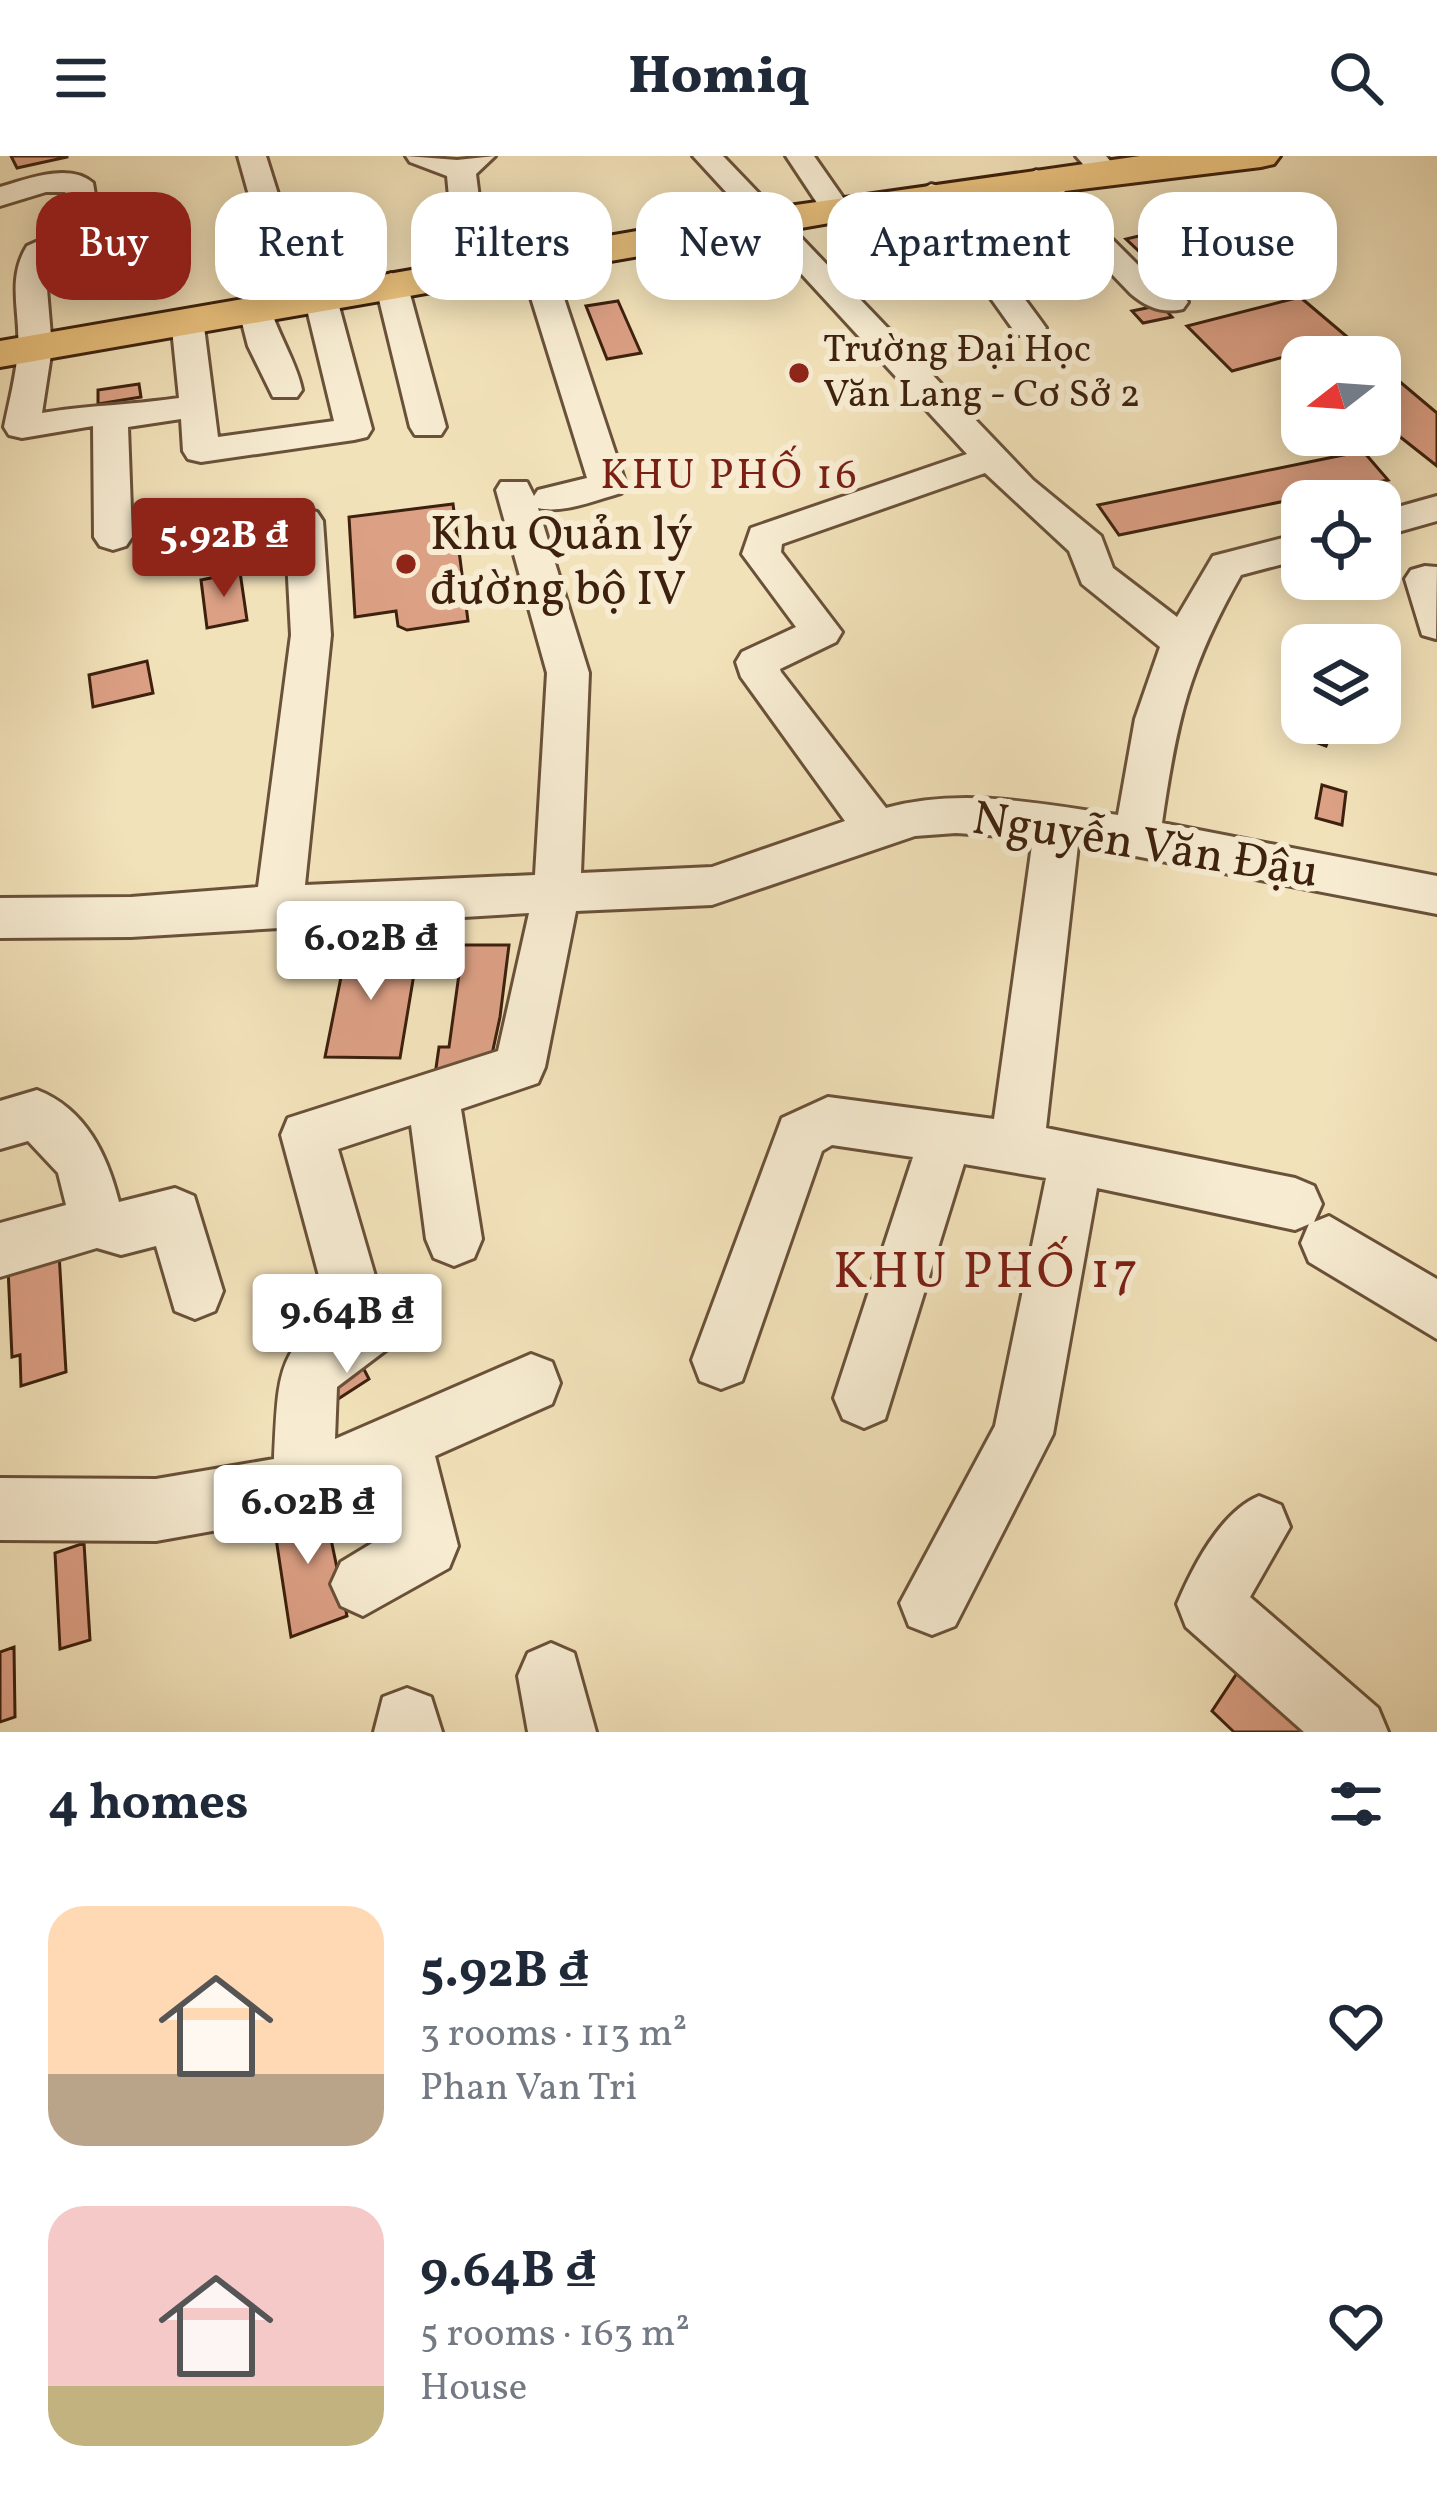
<!DOCTYPE html>
<html lang="en">
<head>
<meta charset="utf-8">
<style>
  body { margin:0; font-family:Vollkorn,serif; background:#f2f2f3; color:#1f2937; height:100vh; display:flex; flex-direction:column; font-size:45px; white-space:nowrap }
  * { box-sizing:border-box; margin:0 }
  p { font-size:39px; color:#747a83 }
  .icon { flex:none; width:66px; height:66px; fill:none; stroke:currentColor; stroke-width:2; stroke-linecap:round; stroke-linejoin:round }
  .map { position:relative; height:1576px; overflow:hidden }
  .panel { display:flex; flex-direction:column; background:#fff; flex:1 }
  .panel>* { flex:none }
  .guide { position:absolute; left:36px; top:36px; width:1365px; height:108px; display:flex; gap:24px }
  .needle { width:78px; rotate:253deg }
  .tools { position:absolute; left:1281px; top:180px; display:grid; gap:24px }
  .tools a { display:grid; place-items:center; width:120px; height:120px; border-radius:24px; background:#fff; box-shadow:0 6px 30px #0003; font-size:60px }
  .price { position:absolute; translate:-50% -102px; padding:0 27px; border-radius:12px; background:#fff; color:#222; font-size:39px; line-height:78px; filter:drop-shadow(0 3px 6px #0008) }
  .price::after { content:''; position:absolute; left:50%; top:72px; width:36px; height:27px; margin-left:-18px; background:inherit; clip-path:polygon(0 0,100% 0,50% 100%) }
  .price.on { background:#8f2418; color:#fff }
  ul { padding:0; list-style:none }
  li { display:flex; align-items:center; gap:36px; height:300px; padding:0 48px }
  li span { display:grid; place-items:center; flex:none; width:336px; height:240px; border-radius:36px; color:#555 }
  li>.icon { margin-inline-start:auto }
  span .icon { width:144px; height:144px; fill:#fffc; stroke-width:1 }
  li b { font-size:51px }
  h2 { display:flex; justify-content:space-between; align-items:center; height:144px; padding:0 48px; font-size:51px }
  .chip { padding:0 42px; border-radius:36px; background:#fff; box-shadow:0 6px 30px #0003; font-size:42px; line-height:108px }
  .chip.on { background:#8f2418; color:#fff }
  header { display:flex; justify-content:space-between; align-items:center; height:156px; padding:0 48px; background:#fff; font-size:54px; font-weight:800 }
  .map>svg:first-child { display:block }
</style>
</head>
<body>
<header><svg class="icon" aria-label="menu" viewBox="0 0 24 24"><path d="M4 6h16M4 12h16M4 18h16"/></svg>Homiq<svg class="icon" aria-label="search" viewBox="0 0 24 24"><circle cx="10" cy="10" r="6"/><path d="M15 15l6 6"/></svg></header>
<div class="map">
<svg width="1437" height="1576" viewBox="0 0 1437 1576">
  <rect width="100%" height="100%" fill="#f2e2ba"/>
  <filter id="stains"><feTurbulence type="fractalNoise" baseFrequency=".00167" numOctaves="4"/><feColorMatrix values="0 0 0 0 .2 0 0 0 0 .09 0 0 0 0 .02 0 0 0 .5 -.17"/></filter>
  <radialGradient id="worn" r=".72"><stop offset=".6" stop-color="#630" stop-opacity="0"/><stop offset="1" stop-color="#630" stop-opacity=".3"/></radialGradient>
  <path fill="#dca085" stroke="#3d210e" stroke-width="3" d="M11 0H67V1L17 12Z
    M1186 69 1250 126 1188 142 1126 83Z
    M1300 141 1371 201H1307L1302 196 1232 215 1187 170Z
    M618 145 641 197 607 203 586 150Z
    M1161 149 1172 161 1143 167 1132 155Z
    M1380 209 1437 257V310L1380 265Z
    M139 228 141 241 98 248V234Z
    M1363 295 1388 324 1119 379 1098 349Z
    M453 348 468 465 407 474 398 470 396 455 355 461 349 361Z
    M240 416 247 464 207 472 201 424Z
    M147 505 153 537 93 551 89 519Z
    M1302 565 1335 567 1326 590 1296 579Z
    M1322 629 1346 636 1342 669 1316 662Z
    M463 789H509L500 861 488 917 433 933 439 891H449Z
    M332 794H418L400 902 325 901 342 816 328 815Z
    M59 1097 66 1216 21 1230 20 1199 12 1201 8 1112Z
    M355 1196 369 1223 338 1243 324 1216Z
    M322 1340 347 1460 291 1481 272 1356Z
    M84 1387 90 1484 60 1493 55 1397Z
    M14 1491 15 1561 0 1566V1496Z
    M1249 1499 1317 1576H1234L1212 1555Z"/>
  <g fill="none" stroke-linecap="round" stroke-linejoin="round">
    <g stroke="#6a5139" stroke-width="6">
      <path id="minor" d="M238 0H266L288 70 331 64 346 73 342 79 293 88 307 134 320 129 336 139 372 273 367 281 354 284 201 306 188 303 183 295 181 263 128 271 132 381 126 390 113 394 100 390 94 381 93 270 22 282 9 279 4 271C9 246 16 220 18 194 21 158 6 124 27 90L85 64 72 61 65 36H46L0 50V31C27 23 70 6 93 27L96 45 113 47 117 53 110 79 52 103 46 121 52 192 42 257C90 249 132 249 179 242L171 163 187 153 203 163 218 281 334 265 306 149 294 153 278 143Z
        M406 0 457 4 495 0 476 18 488 114 483 121H461L456 114 447 20 410 6Z
        M693 0H723L1033 324 1101 380 1113 412 1177 461 1213 400 1302 377V403L1241 419C1189 511 1177 563 1162 667L1437 720V758L1078 689 1046 972 1295 1022 1314 1030 1322 1048 1314 1066 1295 1074 1097 1032 1053 1278 955 1470 932 1479 909 1470 900 1447 995 1270 1046 1022 964 1008 885 1263 864 1272 843 1263 834 1242 913 1001 832 989 822 995 742 1225 721 1233 700 1225 692 1204 782 962 828 941 994 963 1033 682 956 677 915 680 712 749 576 755 545 911 538 927 461 953 482 1083 474 1102 454 1110 434 1102 426 1083 411 969 338 993 375 1120 367 1139 347 1147 327 1139 319 1120 281 979 288 962 498 895 529 757 131 781 0 782V742L131 741 258 731 291 479 285 365 291 356 304 353 317 356 323 365 331 479 305 729 535 719 547 517 496 334 501 326H527L534 340 538 334 587 322 519 103 535 94 551 103 626 329 621 337C596 344 563 358 538 352L589 517 581 717 712 711 845 665 741 521 736 506 742 496 796 471 742 398 751 372 967 298ZM985 317 1069 395 1082 428 1160 491 1135 563 1118 659C1040 648 963 631 886 652L781 516 780 513 836 486 842 476 781 396 782 388Z
        M786 0H814L851 53 847 59H825Z
        M1076 0H1106L1118 14 1103 23 1093 20Z
        M1036 14 1046 17 1153 124 1166 135 1183 139 1188 146 1183 153C1163 158 1146 151 1131 138L1026 29 1021 23Z
        M931 28 942 31 1041 165 1046 172 1041 179H1017L916 37Z
        M391 117 407 127 446 271 441 279H415L410 271 375 127Z
        M254 141 270 151C278 178 298 210 302 234L297 241H273L248 190 238 151Z
        M1437 340V365L1380 381V356Z
        M1425 410 1437 411 1436 483 1422 479 1405 423 1411 414Z
        M37 934C86 953 107 999 119 1046L175 1032 194 1040 223 1135 215 1155 195 1163 175 1155 156 1090 121 1099 97 1092 0 1121V1067L66 1049 58 1017 28 985 0 993V945Z
        M1329 1060 1437 1123V1183L1309 1106 1301 1087 1309 1068Z
        M370 1142 390 1151 399 1171 390 1191 337 1231 335 1283 531 1198 552 1206 560 1227 552 1248 435 1300 458 1390 449 1412 363 1460 341 1450 331 1428 341 1406 392 1375 380 1325 303 1359 156 1385 0 1384V1322L156 1323 274 1303C279 1210 274 1182 370 1142Z
        M1259 1340 1281 1349 1290 1371 1250 1441 1378 1552 1388 1576H1304L1186 1471 1177 1448C1193 1410 1221 1356 1259 1340Z
        M551 1487 574 1497 596 1576H528L518 1520 528 1497Z
        M407 1532 431 1541 442 1576H374L383 1541Z"/>
    </g>
    <g stroke="#3d210e" stroke-width="6">
      <path id="major" d="M1140 0H1280L1274 8 1261 11 893 56 0 211V185L747 56Z"/>
    </g>
    <use href="#minor" fill="#f7ecd2" fill-rule="evenodd"/>
    <use href="#major" fill="#e9c17d" fill-rule="evenodd"/>
  </g>
  <g fill="#8f2418" stroke="#f7ecd2" stroke-width="4.5">
    <circle cx="799" cy="217" r="12"/>
    <circle cx="406" cy="408" r="12"/>
  </g>
  <g text-anchor="middle" dominant-baseline="central" stroke-width="12" stroke-linejoin="round" paint-order="stroke">
    <g font-size="39" fill="#3d210e" stroke="#f7ecd2" text-anchor="start">
      <text x="823" y="195">Trường Đại Học<tspan x="823" dy="45">Văn Lang - Cơ Sở 2</tspan></text>
    </g>
    <g font-size="42" letter-spacing="3" fill="#7a1f14" stroke="#f7ecd2">
      <text x="730" y="321">KHU PHỐ 16</text>
    </g>
    <g font-size="48" fill="#3d210e" stroke="#f7ecd2" text-anchor="start">
      <text x="430" y="380">Khu Quản lý<tspan x="430" dy="55">đường bộ IV</tspan></text>
    </g>
    <g font-size="48" fill="#3d210e" stroke="#f7ecd2">
      <text transform="translate(1145 691) rotate(9)">Nguyễn Văn Đậu</text>
    </g>
    <g font-size="51" letter-spacing="3" fill="#7a1f14" stroke="#f7ecd2">
      <text x="987" y="1117">KHU PHỐ 17</text>
    </g>
  </g>
  <rect width="100%" height="100%" filter="url(#stains)"/>
  <rect width="100%" height="100%" fill="url(#worn)"/>
</svg>
<div class="tools">
<a><svg class="needle" viewBox="-14 -14 28 28"><path d="M0-13l5 13h-10z" fill="#e53935"/><path d="M0 13l5-13h-10z" fill="#747a83"/></svg></a>
<a><svg class="icon" aria-label="locate" viewBox="0 0 24 24"><circle cx="12" cy="12" r="6"/><path d="M12 2v4M12 18v4M2 12h4M18 12h4"/></svg></a>
<a><svg class="icon" aria-label="layers" viewBox="0 0 24 24"><path d="M12 4l9 5-9 5-9-5zM3 14l9 5 9-5"/></svg></a>
</div>
<b class="price on" style="left:224px;top:444px">5.92B ₫</b>
<b class="price" style="left:371px;top:847px">6.02B ₫</b>
<b class="price" style="left:347px;top:1220px">9.64B ₫</b>
<b class="price" style="left:308px;top:1411px">6.02B ₫</b>
<div class="guide">
<a class="chip on">Buy</a>
<a class="chip">Rent</a>
<a class="chip">Filters</a>
<a class="chip">New</a>
<a class="chip">Apartment</a>
<a class="chip">House</a>
</div>
</div>
<section class="panel">
<h2>4 homes<svg class="icon" aria-label="filters" viewBox="0 0 24 24"><path d="M4 7h16M4 17h16"/><circle cx="9" cy="7" r="2"/><circle cx="15" cy="17" r="2"/></svg></h2>
<ul>
<li><span style="background:linear-gradient(#ffd9b3 70%,#b9a48a 0)"><svg class="icon" aria-label="home" viewBox="0 0 24 24"><path d="M3 11l9-7 9 7M6 9v11h12V9"/></svg></span><div><b>5.92B ₫</b><p>3 rooms · 113 m²</p><p>Phan Van Tri</p></div><svg class="icon" aria-label="heart" viewBox="0 0 24 24"><path d="M12 20l-8-8c-3-5 5-10 8-4 3-6 11-1 8 4z"/></svg></li>
<li><span style="background:linear-gradient(#f6c9c9 75%,#c2b280 0)"><svg class="icon" aria-label="home" viewBox="0 0 24 24"><path d="M3 11l9-7 9 7M6 9v11h12V9"/></svg></span><div><b>9.64B ₫</b><p>5 rooms · 163 m²</p><p>House</p></div><svg class="icon" aria-label="heart" viewBox="0 0 24 24"><path d="M12 20l-8-8c-3-5 5-10 8-4 3-6 11-1 8 4z"/></svg></li>
</ul>
</section>
</body>
</html>
